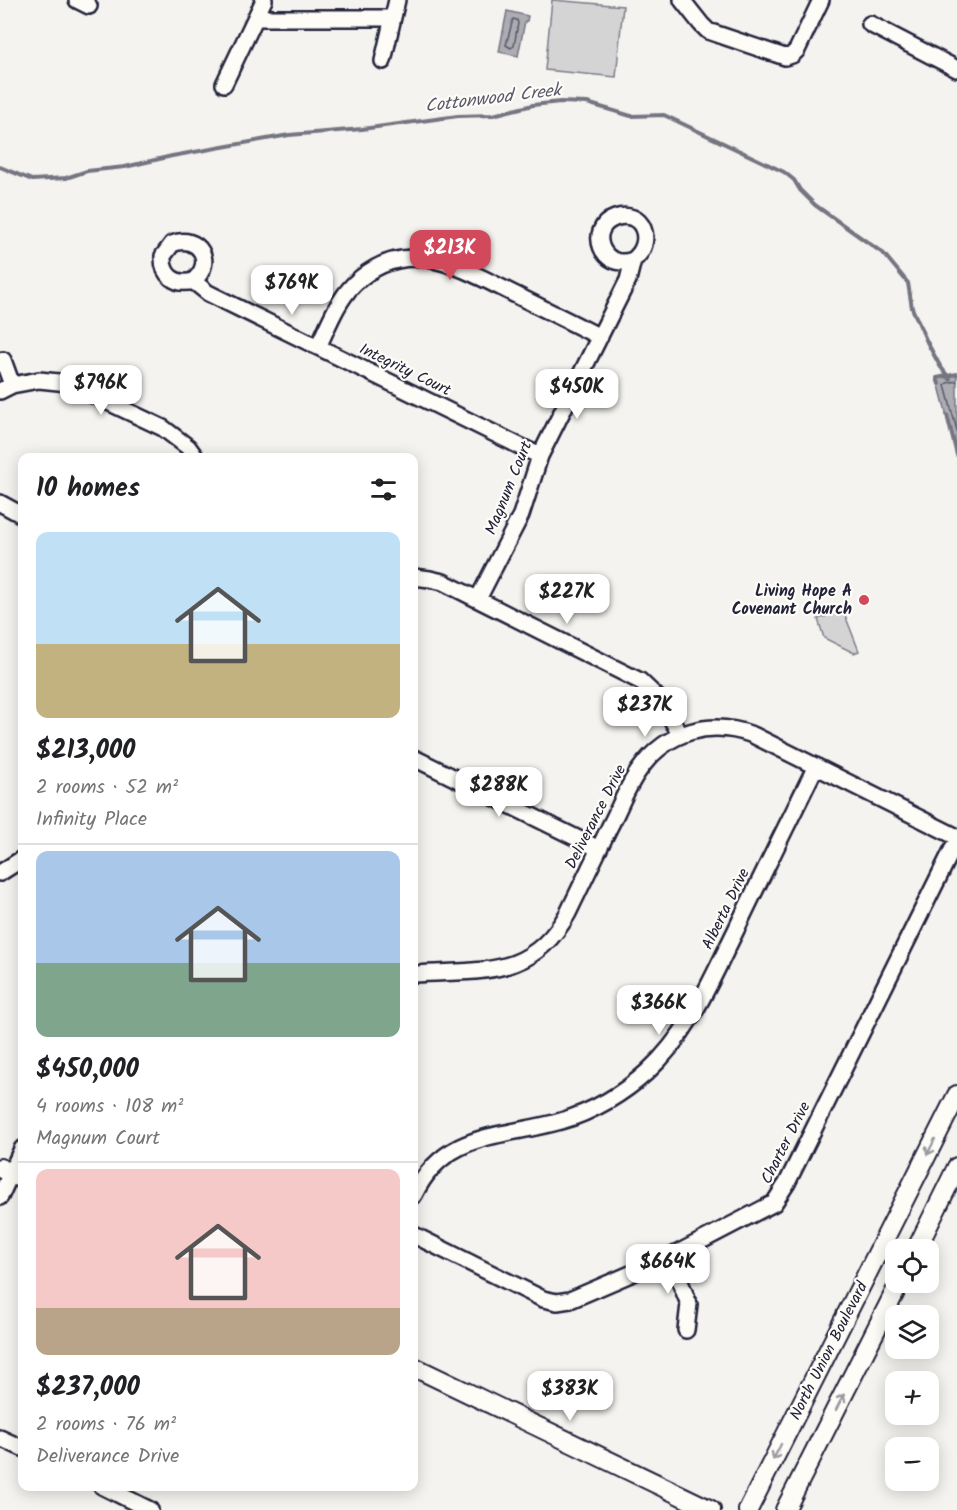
<!DOCTYPE html>
<html lang="en">
<head>
<meta charset="utf-8">
<style>
  body { margin:0; font-family:Kalam,sans-serif; background:#f6f6f6; color:#202124; height:100vh; display:flex; flex-direction:column; font-size:22px; white-space:nowrap }
  * { box-sizing:border-box; margin:0 }
  p { font-size:20px; color:#757577 }
  .icon { flex:none; width:33px; height:33px; fill:none; stroke:currentColor; stroke-width:2; stroke-linecap:round; stroke-linejoin:round }
  .map { position:relative; flex:1; overflow:hidden }
  .details { position:absolute; left:18px; top:453px; width:400px; height:1038px; display:flex; flex-direction:column; background:#fff; border-radius:12px; box-shadow:0 3px 15px #0003 }
  .details>* { flex:none }
  .controls { position:absolute; left:885px; top:1239px; display:grid; gap:12px }
  .controls a { display:grid; place-items:center; width:54px; height:54px; border-radius:12px; background:#fff; box-shadow:0 3px 15px #0003; font-size:30px }
  .price { position:absolute; translate:-50% -51px; padding:0 14px; border-radius:12px; background:#fff; color:#222; font-size:20px; line-height:39px; filter:drop-shadow(0 2px 3px #0008) }
  .price::after { content:''; position:absolute; left:50%; top:36px; width:18px; height:14px; margin-left:-9px; background:inherit; clip-path:polygon(0 0,100% 0,50% 100%) }
  .price.selected { background:#d1495b; color:#fff }
  ul { padding:0; list-style:none }
  li { display:grid; align-content:center; gap:12px; height:318px; padding:0 18px }
  li+li { border-top:2px solid #e0e0e0 }
  li span { display:grid; place-items:center; height:186px; border-radius:12px; color:#555 }
  li>.icon { margin-inline-start:auto }
  span .icon { width:108px; height:108px; fill:#fffc; stroke-width:1 }
  li b { font-size:26px }
  h2 { display:flex; justify-content:space-between; align-items:center; height:72px; padding:0 18px; font-size:26px }
  .map>svg:first-child { display:block }
</style>
</head>
<body>
<div class="map">
<svg width="957" height="1510" viewBox="0 0 957 1510">
  <rect width="100%" height="100%" fill="#f4f3ef"/>
  <filter id="ink" filterUnits="userSpaceOnUse"><feTurbulence type="fractalNoise" baseFrequency=".0167" numOctaves="2"/><feDisplacementMap in="SourceGraphic" scale="12" xChannelSelector="R" yChannelSelector="G"/><feConvolveMatrix kernelMatrix="1 2 1 2 8 2 1 2 1" color-interpolation-filters="sRGB"/></filter>
  <g filter="url(#ink)">
    <path fill="#d5d4d5" stroke="#7c7b88" stroke-width="1.5" d="M552 0 623 6 616 77 545 70Z
      M843 610 859 651 854 653 824 638 818 619Z"/>
    <path fill="#acacb2" stroke="#757582" stroke-width="1.5" d="M507 11 528 16 527 21H525L518 56 499 52Z
      M957 374V455L937 378Z"/>
    <g fill="none" stroke-linecap="round" stroke-linejoin="round">
      <path stroke="#59596b" stroke-width="1.5" d="M513 19 517 20 518 23 514 46 511 48 506 45Z
        M957 381 947 383 945 385 957 431"/>
      <path stroke="#757582" stroke-width="4" d="M0 167 32 180 66 178 87 171 125 167 172 156 289 135 362 129 458 116 493 115 533 105 560 102 587 103 631 116 664 115 784 172 794 180 800 190 815 205 884 254 908 283 912 308 927 342 940 366 950 379
        M939 384 937 378 957 374
        M947 415 957 455"/>
      <g stroke="#22223b" stroke-width="20">
        <path id="minor" d="M77 0 89 6
          M682 0 701 24 708 31 785 57 792 55 797 50 821 0
          M256 18H393
          M870 24 957 69
          M383 61 397 0
          M224 84 264 0
          M193 281C175 286 162 275 163 256L172 244C199 233 216 263 193 281L208 293 540 456
          M318 347C328 326 337 301 354 284 406 234 460 267 514 294 542 308 571 322 600 337
          M3 360 12 385
          M0 391 12 385 39 380 68 383 163 428 188 447 196 458
          M0 503 22 515
          M414 577 430 579 443 582 640 681 661 701 680 734
          M478 599 521 515 540 456 628 280 633 260C602 272 586 228 615 218 643 208 656 243 633 260
          M414 758 599 849
          M0 873 22 859
          M414 974C481 969 531 980 568 913 582 884 596 855 610 826 620 807 627 786 640 769 667 731 710 719 753 735L957 837
          M414 1195C445 1130 503 1138 561 1121 593 1112 624 1093 647 1072 690 1033 711 980 736 930 762 875 789 821 816 766
          M0 1197 22 1149
          M414 1235 543 1299 557 1302 570 1300 670 1257 774 1203 787 1183 957 840
          M670 1257 689 1304 686 1330
          M0 1438 22 1448
          M102 1486 150 1510"/>
      </g>
      <g stroke="#22223b" stroke-width="22">
        <path id="major" d="M0 1168 22 1179
          M916 1250 957 1167
          M414 1367 711 1510
          M748 1510 957 1095
          M785 1510 900 1282"/>
      </g>
      <use href="#minor" stroke="#fdfcf7" stroke-width="15"/>
      <use href="#major" stroke="#fdfcf7" stroke-width="18"/>
    </g>
    <defs><path id="oneway-shaft" d="M-6 0H5M1.5-3L5.5 0L1.5 3" fill="none" stroke-width="1.6" stroke-linecap="round" stroke-linejoin="round" transform="scale(1.5)"/></defs>
    <g stroke="#9a9aa2">
      <use href="#oneway-shaft" transform="translate(931 1147) rotate(116)"/>
      <use href="#oneway-shaft" transform="translate(840 1402) rotate(-63)"/>
      <use href="#oneway-shaft" transform="translate(777 1452) rotate(117)"/>
    </g>
  </g>
  <circle fill="#d1495b" stroke="#fdfcf7" stroke-width="2" cx="864" cy="600" r="6"/>
  <g text-anchor="middle" dominant-baseline="central" stroke-width="4.5" stroke-linejoin="round" paint-order="stroke">
    <g font-size="16" fill="#22223b" stroke="#fdfcf7">
      <text transform="translate(405 370) rotate(26)">Integrity Court</text>
      <text transform="translate(509 488) rotate(-68)">Magnum Court</text>
      <text transform="translate(596 817) rotate(-63)">Deliverance Drive</text>
      <text transform="translate(726 909) rotate(-64)">Alberta Drive</text>
      <text transform="translate(786 1143) rotate(-63)">Charter Drive</text>
      <text transform="translate(829 1351) rotate(-63)">North Union Boulevard</text>
    </g>
    <g font-size="16" font-weight="bold" fill="#22223b" stroke="#fdfcf7" text-anchor="end">
      <text x="852" y="591">Living Hope A<tspan x="852" dy="18">Covenant Church</tspan></text>
    </g>
    <g font-size="18" font-style="italic" fill="#59596b" stroke="#fdfcf7">
      <text transform="translate(493 99) rotate(-7)">Cottonwood Creek</text>
    </g>
  </g>
</svg>
<div class="controls">
<a><svg class="icon" aria-label="locate" viewBox="0 0 24 24"><circle cx="12" cy="12" r="6"/><path d="M12 2v4M12 18v4M2 12h4M18 12h4"/></svg></a>
<a><svg class="icon" aria-label="layers" viewBox="0 0 24 24"><path d="M12 4l9 5-9 5-9-5zM3 14l9 5 9-5"/></svg></a>
<a>+</a>
<a>−</a>
</div>
<b class="price selected" style="left:450px;top:281px">$213K</b>
<b class="price" style="left:292px;top:316px">$769K</b>
<b class="price" style="left:101px;top:416px">$796K</b>
<b class="price" style="left:577px;top:420px">$450K</b>
<b class="price" style="left:567px;top:625px">$227K</b>
<b class="price" style="left:645px;top:738px">$237K</b>
<b class="price" style="left:499px;top:818px">$288K</b>
<b class="price" style="left:659px;top:1036px">$366K</b>
<b class="price" style="left:668px;top:1295px">$664K</b>
<b class="price" style="left:570px;top:1422px">$383K</b>
<section class="details">
<h2>10 homes<svg class="icon" aria-label="filters" viewBox="0 0 24 24"><path d="M4 7h16M4 17h16"/><circle cx="9" cy="7" r="2"/><circle cx="15" cy="17" r="2"/></svg></h2>
<ul>
<li><span style="background:linear-gradient(#bfe0f5 60%,#c2b280 0)"><svg class="icon" aria-label="home" viewBox="0 0 24 24"><path d="M3 11l9-7 9 7M6 9v11h12V9"/></svg></span><div><b>$213,000</b><p>2 rooms · 52 m²</p><p>Infinity Place</p></div></li>
<li><span style="background:linear-gradient(#a9c7e8 60%,#7fa58c 0)"><svg class="icon" aria-label="home" viewBox="0 0 24 24"><path d="M3 11l9-7 9 7M6 9v11h12V9"/></svg></span><div><b>$450,000</b><p>4 rooms · 108 m²</p><p>Magnum Court</p></div></li>
<li><span style="background:linear-gradient(#f6c9c9 75%,#b9a48a 0)"><svg class="icon" aria-label="home" viewBox="0 0 24 24"><path d="M3 11l9-7 9 7M6 9v11h12V9"/></svg></span><div><b>$237,000</b><p>2 rooms · 76 m²</p><p>Deliverance Drive</p></div></li>
</ul>
</section>
</div>
</body>
</html>
